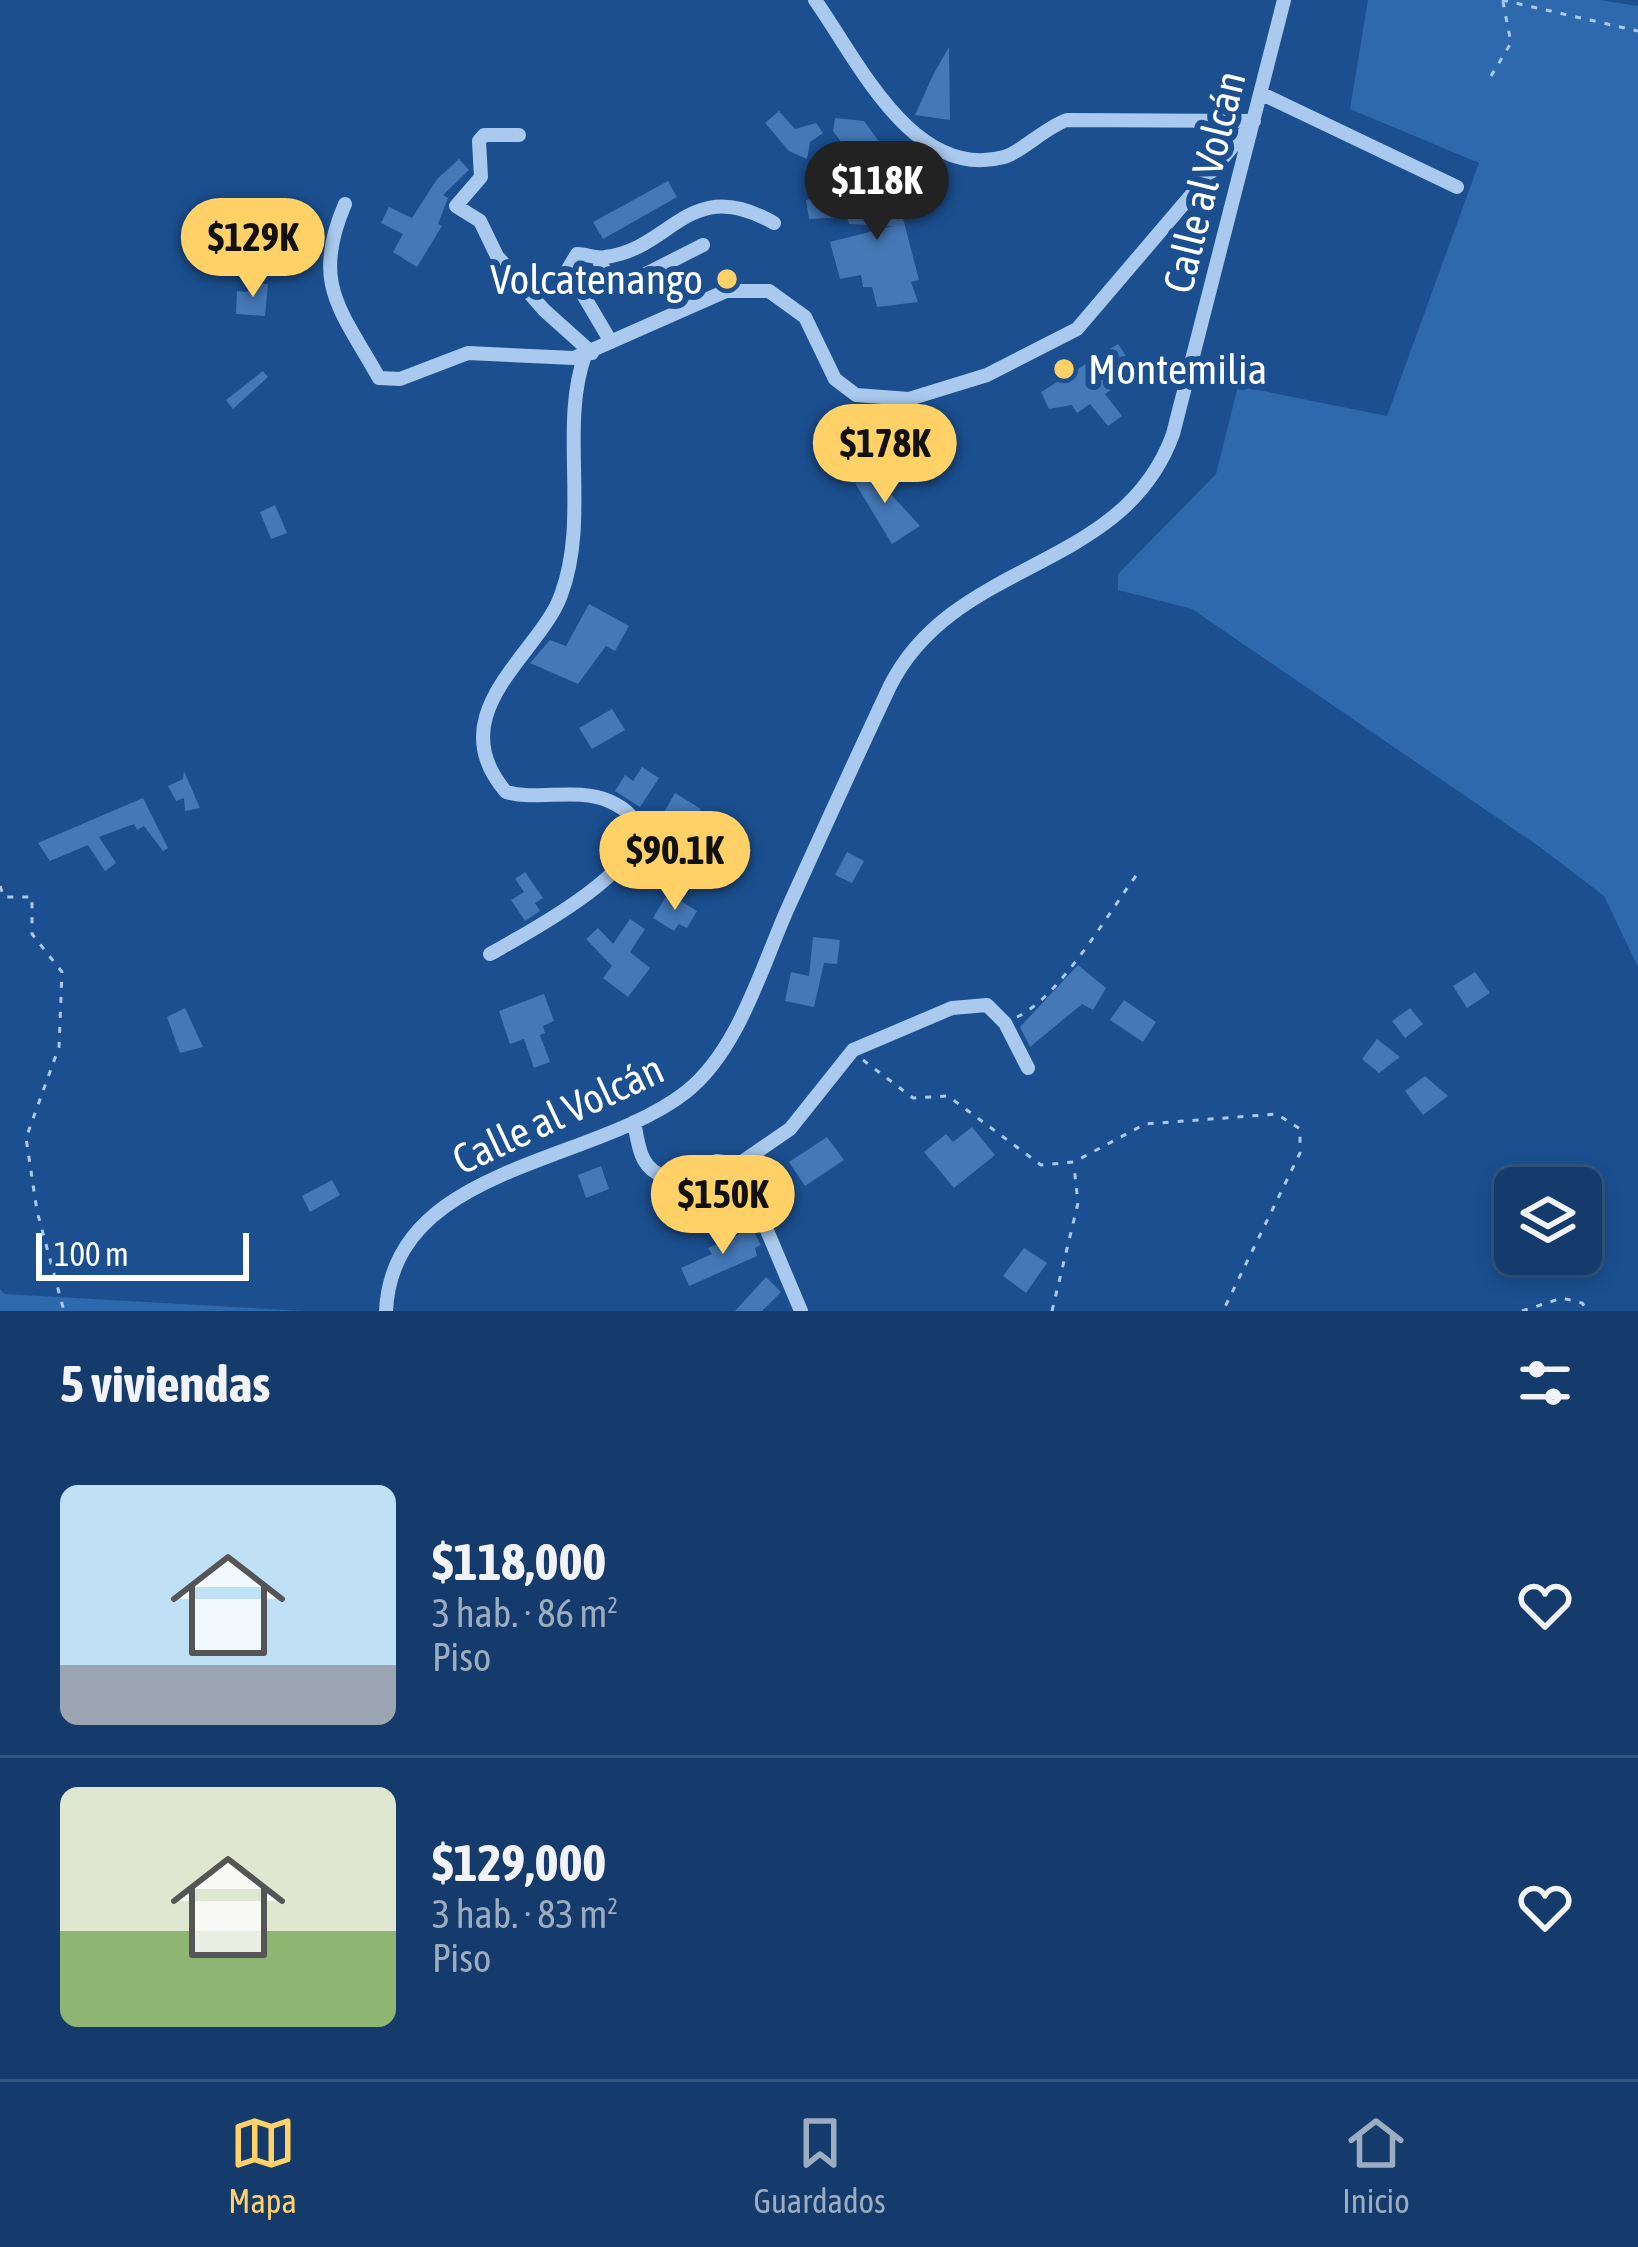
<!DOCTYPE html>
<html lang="es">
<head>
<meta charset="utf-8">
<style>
  body { margin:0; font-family:"Asap Condensed",sans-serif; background:#1d4271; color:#f1f3f6; height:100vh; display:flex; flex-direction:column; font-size:45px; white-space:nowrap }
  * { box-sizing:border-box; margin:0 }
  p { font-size:39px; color:#9dadc1 }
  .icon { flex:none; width:66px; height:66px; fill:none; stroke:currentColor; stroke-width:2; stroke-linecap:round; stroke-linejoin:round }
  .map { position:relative; height:1311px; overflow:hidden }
  .details { display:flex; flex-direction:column; background:#143b6b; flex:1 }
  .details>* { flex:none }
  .tools { position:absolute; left:1494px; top:1167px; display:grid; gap:24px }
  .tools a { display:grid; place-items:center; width:108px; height:108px; border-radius:18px; background:#143b6b; box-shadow:0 6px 18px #0003,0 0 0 3px #33557e; font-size:60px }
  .scale { position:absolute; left:36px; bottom:30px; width:213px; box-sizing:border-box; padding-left:12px; border:6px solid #fff; border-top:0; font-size:33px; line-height:42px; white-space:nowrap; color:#fff; -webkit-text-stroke:9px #1b4f8f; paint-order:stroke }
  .price { position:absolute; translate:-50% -102px; padding:0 27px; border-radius:42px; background:#ffd166; color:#111; font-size:39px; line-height:78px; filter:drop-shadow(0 3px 6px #0008) }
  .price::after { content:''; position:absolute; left:50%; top:72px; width:36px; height:27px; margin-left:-18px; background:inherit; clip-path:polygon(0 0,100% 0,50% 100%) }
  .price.on { background:#222; color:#fff }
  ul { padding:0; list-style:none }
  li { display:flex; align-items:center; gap:36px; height:300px; padding:0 60px }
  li+li { border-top:3px solid #33557e }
  li span { display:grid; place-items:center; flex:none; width:336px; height:240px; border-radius:18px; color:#555 }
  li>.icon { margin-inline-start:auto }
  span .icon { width:144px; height:144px; fill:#fffc; stroke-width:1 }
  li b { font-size:51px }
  h2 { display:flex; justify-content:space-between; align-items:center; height:144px; padding:0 60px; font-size:51px }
  .dock { display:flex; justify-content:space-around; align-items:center; height:168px; border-top:3px solid #33557e; background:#143b6b; font-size:33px; color:#9dadc1 }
  .dock a { display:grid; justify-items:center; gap:6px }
  .dock .on { color:#ffd166 }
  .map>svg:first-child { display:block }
</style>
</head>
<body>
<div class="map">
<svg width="1638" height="1311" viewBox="0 0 1638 1311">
  <rect width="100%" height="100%" fill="#1b4f8f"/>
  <path fill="#2e69ad" d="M1368 0H1600L1638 6V967L1604 896 1537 845 1192 609 1118 590V574L1216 474 1238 386 1387 416 1479 163 1350 109Z
    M0 1289 4 1294 304 1311H0Z"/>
  <path fill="#4478b7" d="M949 47 950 120 915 115 933 75Z
    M779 111 795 129 816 123 823 133 810 142 807 159 789 151 765 123Z
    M835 118 864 121 883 147 873 161 855 160 833 131Z
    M459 159 469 170 443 195 448 198 438 224 442 226 417 267 393 252 403 234 381 223 389 207 412 218 437 179Z
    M925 175 930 189 896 191 919 280 911 282 918 302 877 307 872 287H863L861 275 840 279 830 242 893 226 849 224 847 217 809 219 806 200 824 197 825 208 881 202 883 179Z
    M668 181 677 197 603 239 593 222Z
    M248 283 268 284 265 316 236 314 237 291 248 292Z
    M1118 344 1132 365 1110 380 1114 388 1105 394 1122 416 1108 426 1090 404 1077 413 1072 405 1049 409 1041 392Z
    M263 371 268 377 233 409 226 400Z
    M874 464 885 478 880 482 920 526 892 544 855 483Z
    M275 505 287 533 271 539 260 512Z
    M589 604 629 626 615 651 606 646 578 684 530 663 550 640 566 646Z
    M612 709 625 730 592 749 579 728Z
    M642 767 659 778 640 807 615 791 625 775 633 781Z
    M184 771 200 808 185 811 184 798 176 801 168 786 183 779Z
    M675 793 701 809 684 836 659 821Z
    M143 798 168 848 163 851 144 826 137 830 134 824 99 837 116 863 105 871 88 845 50 861 38 843Z
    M847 852 864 861 852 883 835 875Z
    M525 872 543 898 535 903 540 911 525 921 511 900 524 892 515 879Z
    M668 893 697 911 687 928 679 924 674 931 653 918Z
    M630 919 645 929 630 952 650 968 628 997 603 978 612 966 586 939 598 928 613 944Z
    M813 937 840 940 837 964 824 963 814 1007 785 1001 791 972 809 976Z
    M1078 965 1106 988 1093 1010 1082 1004 1030 1047 1020 1027Z
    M1475 972 1490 993 1467 1008 1453 986Z
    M544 994 554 1021 543 1026 545 1033 540 1035 550 1062 534 1068 524 1039 510 1044 499 1011Z
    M1124 1000 1156 1022 1143 1042 1110 1020Z
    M185 1008 203 1047 180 1053 167 1017Z
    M1410 1008 1423 1024 1405 1038 1392 1021Z
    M1377 1039 1400 1057 1379 1073 1362 1059Z
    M1425 1076 1448 1096 1423 1115 1405 1091Z
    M972 1127 995 1155 954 1188 924 1152 946 1134 953 1142Z
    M827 1137 844 1160 805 1186 789 1162Z
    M601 1166 609 1189 586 1198 578 1175Z
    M332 1180 340 1195 310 1212 302 1196Z
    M752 1228 761 1245 755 1248 757 1256 689 1286 681 1268 712 1254 708 1248Z
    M1024 1248 1047 1263 1026 1293 1003 1276Z
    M766 1277 781 1292 762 1311H735Z"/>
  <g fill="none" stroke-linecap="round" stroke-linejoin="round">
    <path stroke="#a9c9ee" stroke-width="3" stroke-dasharray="6 9" stroke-linecap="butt" d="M1502 0 1638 31
      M1491 76 1511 43 1503 2
      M0 886 4 897H32V934L62 972 59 1047 26 1138 37 1211 64 1311
      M1017 1017C1061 996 1108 913 1138 873
      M863 1060 913 1098 948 1096 1041 1165 1074 1162 1145 1124 1277 1114 1300 1129V1153L1223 1311
      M1052 1311 1078 1203 1074 1166
      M1522 1311 1562 1298 1582 1303 1588 1311"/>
    <path stroke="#a9c9ee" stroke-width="14" d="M815 0C857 59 913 182 1004 157 1022 152 1044 128 1067 120L1254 121
      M1262 94 1457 187
      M519 135H484L479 141 481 177 456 206 480 221 497 256 544 310 592 353
      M345 204C311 283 340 309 379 378L400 379 468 353 574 358 726 291H769L805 317 835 379 856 395 909 399 987 375 1077 329 1251 125
      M597 258 609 277 628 283 703 245
      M611 342 568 269 577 254C587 254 595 259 605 257 673 249 688 174 774 223
      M490 954C519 937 705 843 609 801 577 787 538 801 506 792 438 713 540 654 561 595 590 518 559 427 585 355
      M634 1122C639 1146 639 1168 665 1177L717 1161 739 1164 801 1311
      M739 1164 790 1129 853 1050 952 1008 987 1005 1005 1023 1028 1068
      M386 1311C393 1165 593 1165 686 1092 738 1051 761 969 787 910 821 835 855 760 890 686 955 557 1123 573 1173 434L1284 0"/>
  </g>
  <g fill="#ffd166" stroke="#1b4f8f" stroke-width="4.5">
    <circle cx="727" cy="279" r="12"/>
    <circle cx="1064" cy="369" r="12"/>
  </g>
  <g text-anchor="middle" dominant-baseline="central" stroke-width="12" stroke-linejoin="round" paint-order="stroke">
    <g font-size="42" fill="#fff" stroke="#1b4f8f">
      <text transform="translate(1204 182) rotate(-76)">Calle al Volcán</text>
      <text transform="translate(558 1114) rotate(-25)">Calle al Volcán</text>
    </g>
    <g font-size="42" fill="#fff" stroke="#1b4f8f" text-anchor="end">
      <text x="703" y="279">Volcatenango</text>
      <text x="1088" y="369" text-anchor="start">Montemilia</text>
    </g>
  </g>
</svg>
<div class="tools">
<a><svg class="icon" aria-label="layers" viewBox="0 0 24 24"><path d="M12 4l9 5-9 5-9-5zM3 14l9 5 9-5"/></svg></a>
</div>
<div class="scale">100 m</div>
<b class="price on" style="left:877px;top:243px">$118K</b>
<b class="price" style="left:253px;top:300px">$129K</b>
<b class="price" style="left:885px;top:506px">$178K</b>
<b class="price" style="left:675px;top:913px">$90.1K</b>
<b class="price" style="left:723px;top:1257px">$150K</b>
</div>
<section class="details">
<h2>5 viviendas<svg class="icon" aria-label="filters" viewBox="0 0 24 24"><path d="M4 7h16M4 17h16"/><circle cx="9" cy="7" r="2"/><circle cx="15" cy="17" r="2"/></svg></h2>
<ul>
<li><span style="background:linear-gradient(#bfe0f5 75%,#9aa5b1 0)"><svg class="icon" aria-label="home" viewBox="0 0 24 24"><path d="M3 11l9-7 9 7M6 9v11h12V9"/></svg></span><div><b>$118,000</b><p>3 hab. · 86 m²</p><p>Piso</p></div><svg class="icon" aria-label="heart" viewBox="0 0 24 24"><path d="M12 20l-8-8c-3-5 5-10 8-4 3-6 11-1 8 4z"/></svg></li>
<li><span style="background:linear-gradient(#dfe7d0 60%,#8fb573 0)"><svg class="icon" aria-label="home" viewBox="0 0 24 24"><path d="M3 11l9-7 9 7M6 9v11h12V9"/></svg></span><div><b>$129,000</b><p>3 hab. · 83 m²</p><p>Piso</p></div><svg class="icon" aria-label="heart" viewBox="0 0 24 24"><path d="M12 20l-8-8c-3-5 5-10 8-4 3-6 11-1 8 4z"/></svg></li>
</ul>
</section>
<nav class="dock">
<a class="on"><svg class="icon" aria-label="map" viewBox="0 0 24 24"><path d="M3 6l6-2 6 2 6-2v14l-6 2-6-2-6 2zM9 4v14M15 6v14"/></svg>Mapa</a>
<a><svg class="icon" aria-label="saved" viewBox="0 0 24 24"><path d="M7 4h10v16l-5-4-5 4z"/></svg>Guardados</a>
<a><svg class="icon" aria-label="home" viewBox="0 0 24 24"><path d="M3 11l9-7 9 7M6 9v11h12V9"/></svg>Inicio</a>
</nav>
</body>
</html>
